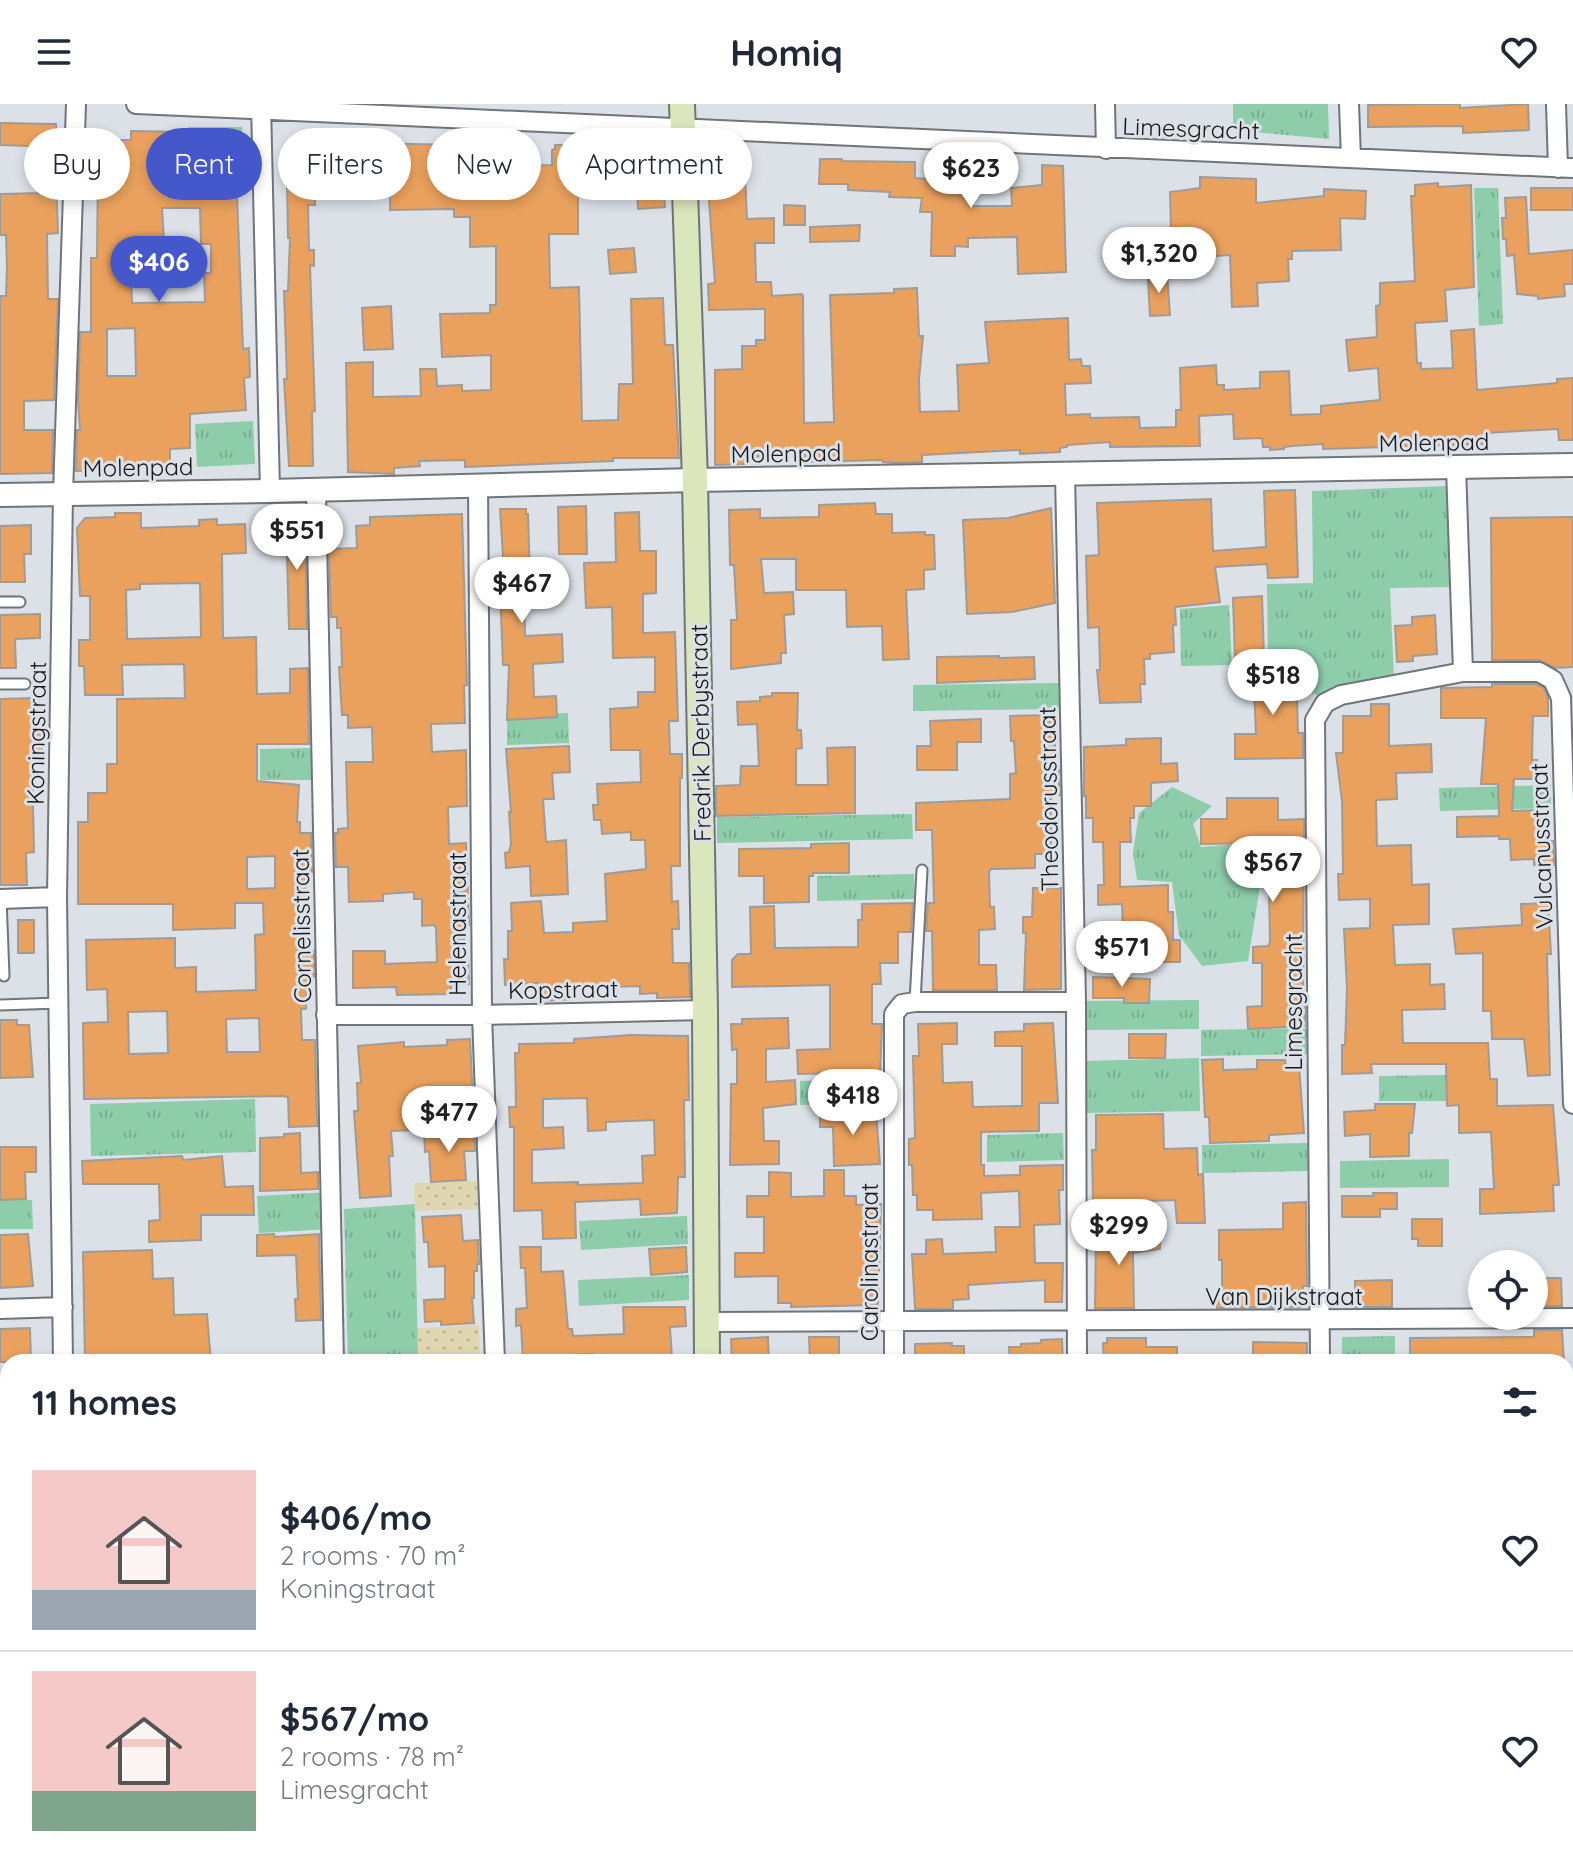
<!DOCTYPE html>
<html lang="en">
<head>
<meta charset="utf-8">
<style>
  body { margin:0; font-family:Quicksand,sans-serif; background:#f2f2f3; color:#1f2937; height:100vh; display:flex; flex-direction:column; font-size:30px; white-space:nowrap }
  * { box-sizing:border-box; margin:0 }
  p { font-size:26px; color:#747a83 }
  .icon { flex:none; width:44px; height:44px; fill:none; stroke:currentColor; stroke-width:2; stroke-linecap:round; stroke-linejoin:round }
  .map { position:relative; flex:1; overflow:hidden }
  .side { position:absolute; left:0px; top:1250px; width:1574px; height:514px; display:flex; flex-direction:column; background:#fff; border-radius:24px 24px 0 0; box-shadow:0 4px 12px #0003 }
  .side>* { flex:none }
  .hud { position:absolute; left:24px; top:24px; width:800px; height:72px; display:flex; gap:16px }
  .controls { position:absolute; left:1468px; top:1146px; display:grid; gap:16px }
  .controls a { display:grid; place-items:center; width:80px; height:80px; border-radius:50%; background:#fff; box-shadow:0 4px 12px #0003; font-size:40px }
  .price { position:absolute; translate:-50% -68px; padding:0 18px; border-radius:28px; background:#fff; color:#222; font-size:26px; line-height:52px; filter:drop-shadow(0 2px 4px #0008) }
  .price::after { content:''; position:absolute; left:50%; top:48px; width:24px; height:18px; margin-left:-12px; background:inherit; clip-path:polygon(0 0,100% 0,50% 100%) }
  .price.selected { background:#4457cb; color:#fff }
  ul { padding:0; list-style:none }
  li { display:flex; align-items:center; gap:24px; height:200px; padding:0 32px }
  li+li { border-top:2px solid #e0e1e3 }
  li span { display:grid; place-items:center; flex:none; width:224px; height:160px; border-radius:0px; color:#555 }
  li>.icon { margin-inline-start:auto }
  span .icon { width:96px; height:96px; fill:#fffc; stroke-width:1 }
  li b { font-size:34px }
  h2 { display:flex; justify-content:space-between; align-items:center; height:96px; padding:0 32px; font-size:34px }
  .pill { padding:0 28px; border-radius:36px; background:#fff; box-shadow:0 4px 12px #0003; font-size:28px; line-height:72px }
  .pill.selected { background:#4457cb; color:#fff }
  header { display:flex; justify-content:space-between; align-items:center; height:104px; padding:0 32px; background:#fff; font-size:36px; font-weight:700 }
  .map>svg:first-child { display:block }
</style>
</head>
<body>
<header><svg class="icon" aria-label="menu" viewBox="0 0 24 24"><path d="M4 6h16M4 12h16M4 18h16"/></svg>Homiq<svg class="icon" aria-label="heart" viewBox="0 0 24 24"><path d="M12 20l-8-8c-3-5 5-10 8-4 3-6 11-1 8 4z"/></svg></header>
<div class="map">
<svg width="1573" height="1763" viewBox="0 0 1573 1763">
  <defs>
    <pattern id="grass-tufts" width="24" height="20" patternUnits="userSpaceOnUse" patternTransform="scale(2)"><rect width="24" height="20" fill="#8dcdaa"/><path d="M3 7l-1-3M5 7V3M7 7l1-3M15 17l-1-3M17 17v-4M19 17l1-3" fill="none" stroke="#79af92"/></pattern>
    <pattern id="sand-dots" width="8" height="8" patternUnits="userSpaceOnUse" patternTransform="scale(2)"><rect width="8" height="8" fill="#e0d7b2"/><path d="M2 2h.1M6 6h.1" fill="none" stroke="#bfb898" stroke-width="1.8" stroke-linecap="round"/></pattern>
  </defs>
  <rect width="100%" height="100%" fill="#dbe1e7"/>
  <path fill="url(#grass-tufts)" d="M1233 0H1328L1329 35 1233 26Z
    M188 23H242L244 63 188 64Z
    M1474 84H1498L1503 220 1479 222Z
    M253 317 255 360 197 363 195 320Z
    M1450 382 1455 483 1390 484 1394 575 1320 592 1305 586 1302 557 1268 558 1267 480 1313 479 1312 387Z
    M1229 501 1232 561 1181 562 1180 505Z
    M1060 579V605L913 607V581Z
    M568 609 569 639 507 641V611Z
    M312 644V676H260V645Z
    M1551 681V704L1440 707 1439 684Z
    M1172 683 1212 702 1193 720 1201 743 1252 739 1260 782 1248 857 1202 862 1179 831 1172 778 1137 776 1133 749 1139 709Z
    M912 710 913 735 717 739V713Z
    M914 770 915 795 817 797V772Z
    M1199 896V925L1085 926V897Z
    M1308 924V950L1201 952V926Z
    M1199 954 1200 1007 1086 1009 1085 957Z
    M1446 971V997H1379V972Z
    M887 974 888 998 800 1001V977Z
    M255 995 256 1048 91 1052 90 1000Z
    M481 999 482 1021 418 1024 417 1002Z
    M1063 1029 1064 1056 987 1058V1031Z
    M1308 1039V1067L1202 1069V1041Z
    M1449 1055V1083L1340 1084V1057Z
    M330 1088 332 1125 259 1129 257 1092Z
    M0 1096H32L33 1125H0Z
    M415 1100 418 1258H348L344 1105Z
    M687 1112 688 1140 581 1146 579 1117Z
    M689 1171V1196L579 1202 578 1176Z
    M1395 1232V1258H1342V1233Z
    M583 1756H697V1763H584Z"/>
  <path fill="url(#sand-dots)" d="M477 1077 478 1105 415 1107 414 1079Z
    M479 1221 480 1252 418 1255V1224Z"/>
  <path fill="#8dcdaa" d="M759 1756H960V1763H759Z"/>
  <path fill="#eaa15d" stroke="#a19b96" stroke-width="2" fill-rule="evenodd" d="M1419 0H1460V4L1528 0 1529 26 1463 29V22L1368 23V1Z
    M0 19 56 20V43L0 41Z
    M131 27 185 28 184 66 236 65 243 245 249 244 250 273 244 274 246 306 190 310V344L170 345V361L105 362V366L76 367 77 326H80L78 296 80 228H91V154H97L98 60H92V42H106V36H131ZM162 104H200L201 140H211V169H204L205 198 132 199 130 142 164 137ZM135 224 136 272H107V225Z
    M310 32H326L327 45H360V39L464 41V62L552 61V46L555 45V41H578V130H549L550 184 579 183 582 317 618 316 619 280H633L631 195 663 194 665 241H673L679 354H613V357L465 363V356L419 357 420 362 394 364V370L348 368 346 259 373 258V293L421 292 420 265H436L437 282 462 281V287L491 286V251L442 253 440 210 490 209V201H496V142L470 143V113H454V105L390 106V85H360V81L315 80V101H308L309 146H314V162L310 161 315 307 312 308 313 362H289L284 275H287L284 187H288L290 134H288L287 77H284V57H308Z
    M715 50H744L747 115 774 114V139H755L756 178H771L772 192 802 190 803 192 804 319 834 318 830 191 894 189V185L917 184 919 232H923L919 276 920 308 959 307 957 261 989 259 985 218 1068 214 1069 256 1081 255 1082 262H1090L1091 279 1065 280 1066 311 1090 310V314L1139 313 1140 324 1176 323V306H1181L1180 264 1216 261 1217 281H1224V286L1260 284V268L1289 267 1291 311 1321 310V302L1380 296 1378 264 1349 267 1346 236 1377 233 1376 202 1380 201V179L1415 177 1411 92H1415V81L1438 79V83L1471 81 1474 183 1445 186 1447 217 1415 219 1417 259H1421V265L1453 264 1451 227 1474 225 1477 286 1557 279V275L1573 274V336H1559L1558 325 1483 329V340L1323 345V340L1292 342 1284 343V345L1270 346V343H1263L1262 334 1234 335 1233 310 1199 312 1200 342 1110 343V338L1067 341V343L1060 344V348L1020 350V346L922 351V358L894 359 883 358 882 356 805 358 804 348H774V352L746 353V360L715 361V266L742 265V242H756V236H765V205L709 206 708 180 715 179 708 83H715Z
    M820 55H842V57L915 58V74L972 78 970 102H1012L1011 84 1042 81V61L1063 62 1066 168 1018 170 1017 133 968 134V143L955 142V152H931L932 108H920L922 94 889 93 890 88 848 86V80H819Z
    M1200 73 1256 75V99L1324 92V85L1366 87 1365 115 1340 114 1341 146 1292 147V155H1288L1289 177 1257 179 1258 202 1232 203 1230 151 1203 153 1202 141 1177 142 1176 125 1171 126 1170 88 1200 84Z
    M56 75 58 129 47 130 48 195H58L54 296 24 297V326H53L52 369 0 370V192H6L7 162 6 131H0V90L41 89V76Z
    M663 79 665 103 638 105 637 81Z
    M1531 84H1573V106H1531Z
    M1526 93 1529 150 1573 146V180H1564L1565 192 1538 195V192L1517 190 1514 151 1507 152 1506 135H1503L1502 114H1506L1505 94Z
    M784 101 805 102V121H784Z
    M860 121 859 137 810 138V123Z
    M634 144 636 168 610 170 608 146Z
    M1167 169 1170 211 1150 212 1148 176 1151 175V170Z
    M391 202 393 245 364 246 362 204Z
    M1295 386 1298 473 1268 474 1267 460 1215 463 1220 498 1175 503 1176 521H1173L1174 548 1150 550V555H1144L1145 580H1140L1141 598 1100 599 1097 566H1100L1099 523 1088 524 1086 452 1099 451 1097 399 1211 395 1213 447 1266 443 1264 387Z
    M875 399 876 410H892V429L925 428V431H934L935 465 924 466V485L906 486 909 555 883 556 882 522 847 523 846 486H796V455H761L764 489 793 488 794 510 784 511 786 549H781V559L731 565V516H737L734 461H730L729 406 760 405V414L819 413V401Z
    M586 402 587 450H559L558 403Z
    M1051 404 1055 499 1012 508 967 510 963 416 1008 414Z
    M500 405H526V410H528L530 474H524L525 532 562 530 563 558 533 560 534 593 556 592 557 613 507 616 509 561H503L500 485 505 484Z
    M639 408 640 447H656V489L643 490V529L675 528 678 617H669L670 650H682V674H680V762H671L672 798 678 797 679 825H672L673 859H689L690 893 657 894V889L640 890V882L575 884V895L539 897V879L505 881 504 855H508V827H512L511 799 541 797 544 829 573 828V819L607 817 605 770 646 765 645 736H631V728L602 730 601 716H594L593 701H598L597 680 641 678 640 646H611L610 605 638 603V588H655V553L613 554 612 503 586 504 584 459 616 458 615 409Z
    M115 409H141V424L199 422V416L217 415V421L245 420 246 449 222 450 223 534 256 533 257 590 290 589V565L308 564 309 640H257V677L299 681 297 718H300V729H311L312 768H305L306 848 314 847V873H307L306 905H301L302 936H315L317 1022 289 1023 288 993 283 992 84 995 83 919 108 918 107 885 87 886 86 836 175 834V864L196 863V888L256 886 255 831 264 830 263 799H235V824L173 826V800H78V718H88V689H107V660H117V595L185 594 184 560 122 561 123 591H85L84 562H79V536H90V492H80L77 424 85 414 115 413ZM200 479 201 533 127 535 126 486 140 485V480ZM275 752V784L247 785V753ZM167 907 168 949 129 950 128 908ZM259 914 260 948H227L226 915Z
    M462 410 467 581 464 582 465 619 431 620 432 648 466 646 467 702 448 703 449 740 466 739 469 821 464 823V857H468L469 880 451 881V890L397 891 396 883 353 884V847H385V860L437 858 436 824 434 821 422 822V795H414V788L383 790V797L349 798 348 763H336L335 729H338V725L348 724 346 658H373L372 623 348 624V611H342L339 563H342L341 528V524H337V513H331L329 445 357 444 356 422 370 421V413Z
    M305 411 307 525H289L286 412Z
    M1573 413V563L1555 564 1539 556H1492L1491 414Z
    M31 421V450H24L25 478H0V422Z
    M1262 492 1264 554 1235 556 1233 494Z
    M40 510V534L15 535 16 564H0V511Z
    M1435 511 1437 550 1413 552V557L1397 558 1395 522 1412 521V513Z
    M999 552V554L1034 553 1035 575 937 579V553Z
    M1296 561 1298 629H1303V654L1235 655V630H1256L1253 562Z
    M1492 580H1536L1544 584 1548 593V612H1533L1532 656H1537L1536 675H1514L1512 707 1540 706 1541 737H1553L1554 761H1534V755L1511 756 1510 735H1499V732L1457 733V713L1499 712 1498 680H1481L1486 614H1441V584L1492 583Z
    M772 589H798L797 626H801L802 644 796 645V681H828L827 644 855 643V709L716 712V682L740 681 741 662H759L757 620 738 621 737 598 760 597V593L772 592Z
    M34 594 35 627H41L42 654H32L34 748 26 749 27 781H0V595Z
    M1371 600H1389V642L1431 640 1432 668 1396 669 1397 695 1376 696 1377 742 1411 741 1412 781 1429 780V820L1393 821 1395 861 1430 860V881L1444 880 1445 905 1402 906 1403 939H1488L1490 975H1497V1002L1553 1001 1559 1081H1553L1554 1107 1480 1110V1085H1494L1491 1028 1459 1029V1001L1447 1002 1446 960H1371L1372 969 1342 970V941H1345L1347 885 1344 825 1370 824V795L1339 796 1338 770H1343L1342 697 1336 649H1343V612H1371Z
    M1055 611V666H1059L1060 691H1051V750H1035V764L991 765 989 768 990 803H994L995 825 979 826V861H996L997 886H933L932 827H926L928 799H934L932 726H916V699L1010 695V670L1016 669 1014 637H1011L1010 612Z
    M981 615V638H957V666H917V642H931L930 617Z
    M1161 634V660L1177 659 1178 677 1151 679V702H1134V714H1130L1131 738H1120V783L1168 781V808H1173V836H1180V858H1148L1147 834H1140L1139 829 1123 830 1122 800 1098 801V781H1104L1103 738H1093V714H1086V692H1084V643L1126 641V635Z
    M569 642 570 668 552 669 554 695H543L546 738 566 736 568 790 531 792 530 762 506 764 505 749 509 748 511 740 509 708H511L506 645Z
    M1227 694H1278V716L1304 715 1303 900H1305V922L1248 925 1247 903 1262 902V859H1253V843L1268 842 1270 838 1268 739 1201 740V715H1227Z
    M849 739V769H813V772H809V798L764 799V772H739V745L811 744V740Z
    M1033 784H1061V885L1024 886 1026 829H1023V813H1032Z
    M913 799 911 828H898V859H880L881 880H872V920H882L880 972H837V969L798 970 797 946 830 945V881L732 883V856L738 850H751L750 803 774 802 775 844 858 843V816H862V800Z
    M1548 799 1551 850H1547L1550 971 1528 972 1524 935H1492L1491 907H1483V849L1456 850 1453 825 1522 821 1521 800Z
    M18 816H34V849H18Z
    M1093 873 1150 875 1149 899H1124V894H1093Z
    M788 914 789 944 766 945V978L795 976 796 1000 763 1004 764 1037H779V1060L730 1061 731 980H737V945L732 946 731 920H742V915Z
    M0 916H17V921H29L33 973 0 974Z
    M957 919V940H942L943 979 972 978 973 1003 1022 1002V942H995V928L1024 927V920L1053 919 1058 999H1039V1027L981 1028V1061H984V1072L1020 1071V1062L1063 1061V1086H1059L1060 1120 1034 1121 1035 1159H1063L1062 1198H1045V1176L968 1181 969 1195 953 1196V1205H915L912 1150H926V1136L942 1135 943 1150 996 1148 995 1123H1020L1019 1087 981 1089 982 1115 933 1116V1106H917V1091H913L912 1061H909V1035L915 1034 913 952H919L918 920Z
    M1129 930H1166L1165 954H1129Z
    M631 931 688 932 689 996H684L685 1073H678L677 1109 641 1111 640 1095 575 1098 576 1134 543 1135 542 1106 514 1107V1023H510L509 1003H516L515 949H519V940L574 939V935ZM587 994 588 1027 606 1026V1018L654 1016 655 1051 642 1052 643 1079 578 1081V1078L532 1079V1046L564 1044 563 1023 543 1024V995Z
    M470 935 473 997H415L416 1026 391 1027 393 1052H389L391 1092 360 1094 354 1007H358L357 979H361L358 942 404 938V943L447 941V936Z
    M1223 955V966L1257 965V956H1285L1286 961H1299L1304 1029 1269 1031V1037L1210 1039 1209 1013H1205L1202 956Z
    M1375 1000H1415L1412 1029H1409V1052L1370 1053V1030L1345 1032 1344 1008 1375 1006Z
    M876 1007 880 1060 834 1062 833 1023H820V1008Z
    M1163 1010 1164 1045 1197 1044 1198 1071 1203 1070 1205 1119H1177L1175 1096 1093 1099 1092 1046H1096V1011Z
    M474 1026 475 1047H464L466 1076 431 1078 429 1047 425 1048 424 1029Z
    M300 1029 301 1069 318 1068V1085L260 1087V1034L284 1033V1030Z
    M0 1043H36V1068H25L26 1095 0 1096Z
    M182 1052 183 1056 222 1052 225 1083 253 1082 254 1111H201V1136L149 1138V1117L160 1116 159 1080H83L82 1057Z
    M824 1066H844V1092H856V1101L881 1100 878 1201 791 1203V1199H778V1172L735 1173V1149H764V1113H747V1092H769V1068L791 1069V1093L824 1092Z
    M1373 1089H1397V1105H1380V1113H1342V1092H1374Z
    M1306 1098 1307 1182H1303V1203L1217 1204 1218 1186H1222V1156H1219V1126L1283 1125V1099Z
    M461 1111 463 1137 478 1136 479 1160H477V1167H474V1194H472L474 1219 441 1221V1217L425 1218 424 1196 445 1195V1162L429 1163 428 1138H424L422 1113Z
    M1412 1115H1442V1142H1418V1135H1412Z
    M1142 1127V1129H1160V1145L1133 1149 1134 1204H1095L1096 1131Z
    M28 1130 33 1182 0 1184V1131Z
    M274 1130 275 1133 319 1130 321 1216 296 1217 295 1195H298L296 1151 257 1152V1131Z
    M520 1143H541V1168L563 1167 568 1225H572L573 1232 624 1230 623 1203H685L686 1222 670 1223 672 1254 594 1258 593 1250 547 1252V1258H523L521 1221 516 1222V1205L527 1204 525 1164H521Z
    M686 1143 687 1168 651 1171 649 1145Z
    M152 1146 153 1175 173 1174 174 1211 207 1210 211 1258H85L83 1148Z
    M1538 1174H1561L1562 1202H1534V1189H1538Z
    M1392 1176V1203H1355V1177Z
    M30 1224 31 1258H0V1225Z
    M1534 1226H1562L1564 1258H1410V1234L1534 1233Z
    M768 1233 769 1258H732L731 1235Z
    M809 1233H839V1255L810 1256Z
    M1107 1234H1146V1243H1177V1258H1104L1103 1239H1107Z
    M1062 1235 1063 1258H1010L1009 1243H1021V1240L1041 1239V1236Z
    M1253 1238 1307 1239V1258H1253Z
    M952 1239V1242H964V1258H915V1240Z"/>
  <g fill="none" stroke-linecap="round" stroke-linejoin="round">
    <g stroke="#6f757a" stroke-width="13">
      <path id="service" d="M0 498H20
        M0 580H25
        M1 794 4 872
        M915 898 922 766
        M0 901 59 899
        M0 1327H8"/>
    </g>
    <g stroke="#6f757a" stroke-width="22">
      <path id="minor" d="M136 0 1573 64
        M261 0 270 387
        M1105 0 1106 45
        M1349 0 1351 54
        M1556 0 1558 64
        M1456 363 1463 568
        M1065 370 1076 898 1077 1258
        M478 381 482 911 495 1258
        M316 386 334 1258
        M0 795 57 793
        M326 911H482L705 906
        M0 1205 63 1203
        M707 1218 1573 1214
        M63 1258 57 793 63 390 76 0
        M894 1258V910L902 900 915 898H1076
        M1320 1258 1315 616 1325 599 1341 591 1463 568H1539L1553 576 1561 594 1573 1000
        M0 1685 8 1684
        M64 1756V1763
        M345 1756V1763
        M504 1756V1763
        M1081 1756V1763
        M1330 1756V1763"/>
    </g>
    <g stroke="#6f757a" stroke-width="26">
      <path id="tertiary" d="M0 391 270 387 695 376 1573 361"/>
    </g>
    <g stroke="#6f757a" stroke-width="28">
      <path id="secondary" d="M682 0 695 376 705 906 707 1258
        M712 1756V1763"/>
    </g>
    <use href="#service" stroke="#fff" stroke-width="9"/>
    <use href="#minor" stroke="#fff" stroke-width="18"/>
    <use href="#tertiary" stroke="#fff" stroke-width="22"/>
    <use href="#secondary" stroke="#dce6bc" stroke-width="24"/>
  </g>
  <g text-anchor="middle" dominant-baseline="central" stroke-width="6" stroke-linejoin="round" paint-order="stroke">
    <g font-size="24" fill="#17191b" stroke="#dbe1e7">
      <text transform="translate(1191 24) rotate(2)">Limesgracht</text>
      <text transform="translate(1434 338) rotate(-1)">Molenpad</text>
      <text transform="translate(786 349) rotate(-1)">Molenpad</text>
      <text transform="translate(138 363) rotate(-1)">Molenpad</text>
      <text transform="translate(36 629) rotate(-89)">Koningstraat</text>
      <text transform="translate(700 629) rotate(-91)">Fredrik Derbystraat</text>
      <text transform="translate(1048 695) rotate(-91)">Theodorusstraat</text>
      <text transform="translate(1541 742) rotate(-92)">Vulcanusstraat</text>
      <text transform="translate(457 820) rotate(-90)">Helenastraat</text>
      <text transform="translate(301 822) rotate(-91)">Cornelisstraat</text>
      <text transform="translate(563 885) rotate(-1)">Kopstraat</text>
      <text transform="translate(1293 898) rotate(-90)">Limesgracht</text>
      <text transform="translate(869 1158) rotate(-90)">Carolinastraat</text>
      <text x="1284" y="1192">Van Dijkstraat</text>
    </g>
  </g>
</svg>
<div class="controls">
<a><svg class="icon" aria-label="locate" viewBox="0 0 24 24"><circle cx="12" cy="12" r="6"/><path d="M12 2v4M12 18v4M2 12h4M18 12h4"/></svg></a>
</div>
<b class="price" style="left:971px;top:106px">$623</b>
<b class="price" style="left:1159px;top:191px">$1,320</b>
<b class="price selected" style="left:159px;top:200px">$406</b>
<b class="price" style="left:297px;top:468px">$551</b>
<b class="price" style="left:522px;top:521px">$467</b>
<b class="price" style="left:1273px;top:613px">$518</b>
<b class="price" style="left:1273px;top:800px">$567</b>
<b class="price" style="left:1122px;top:885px">$571</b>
<b class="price" style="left:853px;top:1033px">$418</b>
<b class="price" style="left:449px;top:1050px">$477</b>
<b class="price" style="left:1119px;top:1163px">$299</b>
<div class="hud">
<a class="pill">Buy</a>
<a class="pill selected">Rent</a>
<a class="pill">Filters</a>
<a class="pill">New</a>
<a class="pill">Apartment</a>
</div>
<section class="side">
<h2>11 homes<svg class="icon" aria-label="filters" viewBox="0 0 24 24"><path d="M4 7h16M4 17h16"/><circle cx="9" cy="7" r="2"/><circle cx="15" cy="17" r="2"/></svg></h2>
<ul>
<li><span style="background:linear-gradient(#f6c9c9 75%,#9aa5b1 0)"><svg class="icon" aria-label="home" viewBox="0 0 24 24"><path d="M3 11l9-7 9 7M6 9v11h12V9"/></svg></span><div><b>$406/mo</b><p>2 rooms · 70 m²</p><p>Koningstraat</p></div><svg class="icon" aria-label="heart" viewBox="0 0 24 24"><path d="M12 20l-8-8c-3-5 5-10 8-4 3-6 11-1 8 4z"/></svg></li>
<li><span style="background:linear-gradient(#f6c9c9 75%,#7fa58c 0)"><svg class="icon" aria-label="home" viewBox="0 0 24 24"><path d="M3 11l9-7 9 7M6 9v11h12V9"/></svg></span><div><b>$567/mo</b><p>2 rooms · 78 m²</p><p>Limesgracht</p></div><svg class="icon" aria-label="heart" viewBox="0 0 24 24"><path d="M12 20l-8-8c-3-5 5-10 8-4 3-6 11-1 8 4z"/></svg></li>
</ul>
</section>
</div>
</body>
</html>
